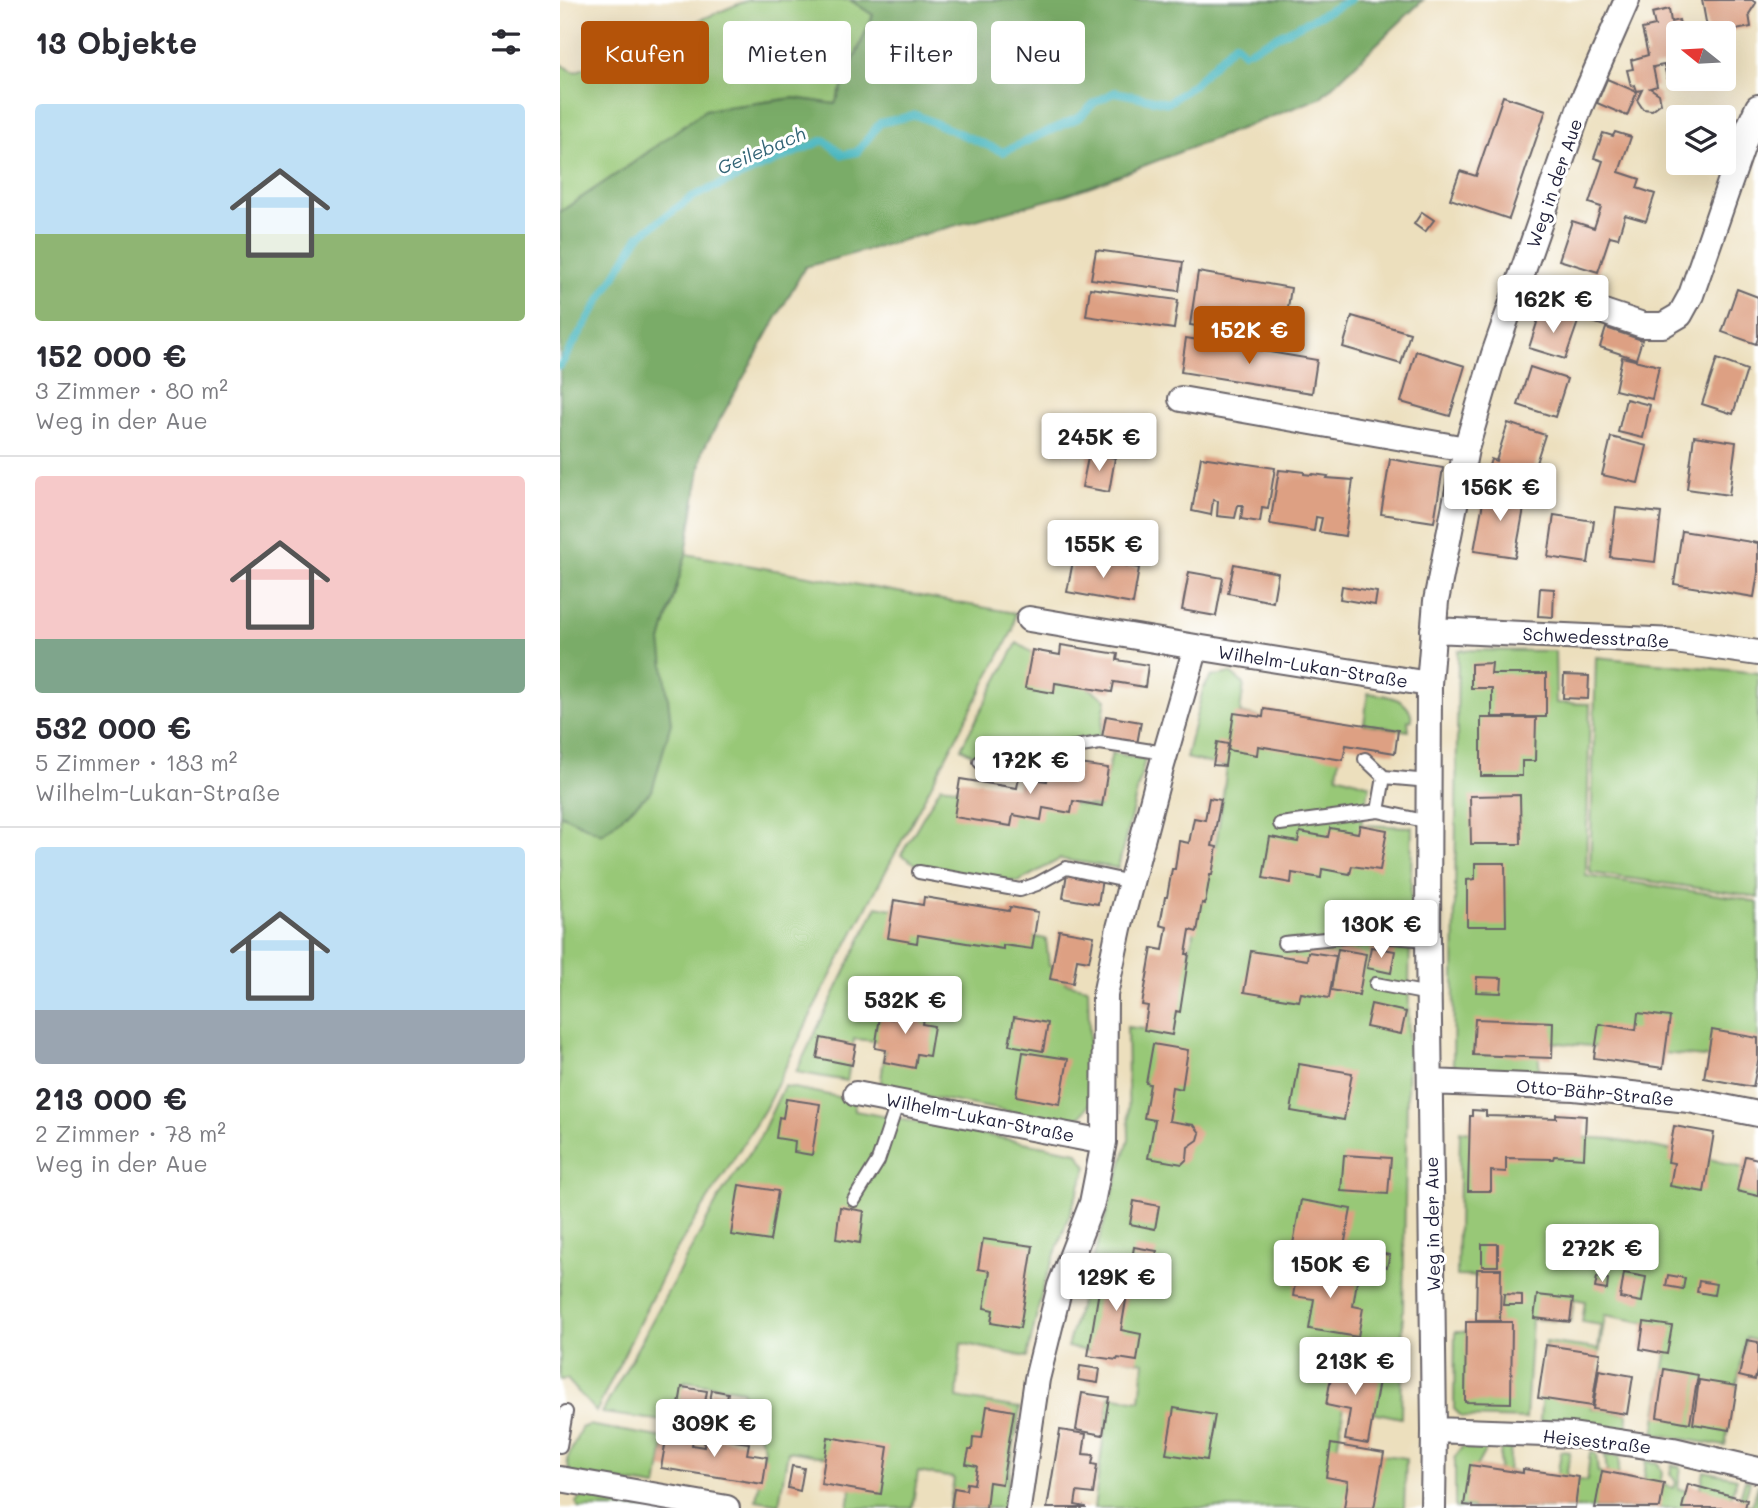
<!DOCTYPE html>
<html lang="de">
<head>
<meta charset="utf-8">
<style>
  body { margin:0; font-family:Mali,sans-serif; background:#f7f7f7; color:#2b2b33; height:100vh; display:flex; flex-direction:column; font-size:26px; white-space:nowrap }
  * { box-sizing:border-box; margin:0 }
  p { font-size:23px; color:#7c7c81 }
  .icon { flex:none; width:38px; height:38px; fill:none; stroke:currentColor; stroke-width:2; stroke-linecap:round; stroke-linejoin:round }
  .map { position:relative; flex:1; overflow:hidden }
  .side { display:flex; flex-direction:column; background:#fff; width:560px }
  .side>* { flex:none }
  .hud { position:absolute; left:21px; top:21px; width:665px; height:63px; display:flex; gap:14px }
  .needle { width:46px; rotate:288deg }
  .buttons { position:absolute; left:1106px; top:21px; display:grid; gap:14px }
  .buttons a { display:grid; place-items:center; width:70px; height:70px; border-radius:7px; background:#fff; box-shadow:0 7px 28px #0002; font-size:35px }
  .price { position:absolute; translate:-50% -60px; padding:0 16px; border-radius:7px; background:#fff; color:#222; font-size:23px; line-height:46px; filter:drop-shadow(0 2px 4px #0008) }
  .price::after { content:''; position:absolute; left:50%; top:42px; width:21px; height:16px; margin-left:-10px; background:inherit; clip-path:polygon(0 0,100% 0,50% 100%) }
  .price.current { background:#b45309; color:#fff }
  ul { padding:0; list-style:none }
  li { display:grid; align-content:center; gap:14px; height:371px; padding:0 35px }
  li+li { border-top:2px solid #e1e1e2 }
  li span { display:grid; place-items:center; height:217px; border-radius:7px; color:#555 }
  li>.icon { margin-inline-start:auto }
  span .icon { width:126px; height:126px; fill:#fffc; stroke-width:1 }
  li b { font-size:30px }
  h2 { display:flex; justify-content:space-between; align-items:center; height:84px; padding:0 35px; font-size:30px }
  .tag { padding:0 24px; border-radius:7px; background:#fff; box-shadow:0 7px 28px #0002; font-size:24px; line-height:63px }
  .tag.current { background:#b45309; color:#fff }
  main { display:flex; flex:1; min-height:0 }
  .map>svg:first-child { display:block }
</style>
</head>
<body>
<main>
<section class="side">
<h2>13 Objekte<svg class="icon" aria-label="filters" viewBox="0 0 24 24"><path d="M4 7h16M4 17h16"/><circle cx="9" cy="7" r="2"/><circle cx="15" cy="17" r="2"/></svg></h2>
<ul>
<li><span style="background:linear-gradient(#bfe0f5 60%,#8fb573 0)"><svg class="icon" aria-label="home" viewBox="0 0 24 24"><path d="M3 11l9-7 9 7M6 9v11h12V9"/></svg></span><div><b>152 000 €</b><p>3 Zimmer · 80 m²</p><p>Weg in der Aue</p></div></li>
<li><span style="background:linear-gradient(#f6c9c9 75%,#7fa58c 0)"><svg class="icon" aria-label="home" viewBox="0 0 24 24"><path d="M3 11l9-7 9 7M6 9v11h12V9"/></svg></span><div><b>532 000 €</b><p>5 Zimmer · 183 m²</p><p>Wilhelm-Lukan-Straße</p></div></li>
<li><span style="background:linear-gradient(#bfe0f5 75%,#9aa5b1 0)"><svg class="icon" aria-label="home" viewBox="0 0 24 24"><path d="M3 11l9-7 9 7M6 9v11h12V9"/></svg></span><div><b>213 000 €</b><p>2 Zimmer · 78 m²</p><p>Weg in der Aue</p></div></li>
</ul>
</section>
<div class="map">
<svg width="1198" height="1508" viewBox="0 0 1198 1508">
  <rect width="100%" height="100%" fill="#fff"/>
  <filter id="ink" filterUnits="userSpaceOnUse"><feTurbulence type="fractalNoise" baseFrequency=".0143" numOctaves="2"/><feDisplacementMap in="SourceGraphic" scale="14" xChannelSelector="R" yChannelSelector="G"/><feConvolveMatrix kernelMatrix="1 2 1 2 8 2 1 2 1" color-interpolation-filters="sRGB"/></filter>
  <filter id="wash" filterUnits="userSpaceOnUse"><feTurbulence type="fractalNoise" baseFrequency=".00686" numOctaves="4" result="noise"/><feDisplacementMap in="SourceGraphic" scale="28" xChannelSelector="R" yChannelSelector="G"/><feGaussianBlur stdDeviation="1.57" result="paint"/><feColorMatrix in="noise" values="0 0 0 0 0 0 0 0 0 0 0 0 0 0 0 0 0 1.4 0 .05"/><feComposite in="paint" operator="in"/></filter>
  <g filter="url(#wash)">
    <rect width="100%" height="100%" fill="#ecdfbd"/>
    <path fill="#98c877" stroke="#5d7559" stroke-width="2" d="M188 0H290L313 15 275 104 234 98 145 110 73 163 0 212V64L15 72Z
      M126 554 455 613 453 630 261 994 205 1109 110 1260 36 1412 7 1379 0 1380V782L101 641Z
      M457 643 546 699 540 736 419 758 401 748Z
      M898 650 995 651 996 703 1030 704 1026 876 1180 898 1198 903V1065L1175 1060 979 1041V1073H901L893 1063Z
      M1036 657 1198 673V898L1181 894 1030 873Z
      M670 673 684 684 680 713 783 734 777 775 810 785 801 825 852 827 841 1418 784 1406 777 1449 846 1458 844 1508H534L549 1396 580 1401 584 1362 507 1347 569 1139 567 1027 609 1032 657 838 667 767 626 758 643 689 651 677Z
      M808 693C826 695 850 698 852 720L848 721 849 731 804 724Z
      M552 753 585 759 558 868 500 859 458 882 361 867 341 855 381 786 539 807Z
      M317 906 486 939 489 965 507 971 505 983 528 988 531 1102 522 1115 508 1122 320 1088 326 1042 294 1039 287 1081 236 1072Z
      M224 1086 294 1100 295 1111 517 1152 527 1167 483 1287 467 1357 401 1343 397 1398 460 1408 444 1508H389L394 1478 358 1472 352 1508H288L295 1462 228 1451 219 1504 196 1500 204 1448 182 1390 125 1381 119 1416 110 1422 42 1413 160 1196 199 1139Z
      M900 1131 1053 1139 1135 1155 1198 1172V1341L1186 1338 1165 1446 1094 1434 1110 1327 1045 1315 1031 1408 1068 1414 1067 1430 980 1421 985 1342 1038 1349 1041 1325 1022 1322 1025 1301 1014 1299 1011 1322 972 1319 966 1419 902 1417 894 1409 895 1332H930V1277L897 1276Z
      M28 1425 105 1438 97 1487 10 1473 7 1460 21 1428Z
      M902 1447H927L916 1467 939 1470 941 1447 951 1448 948 1471 997 1478 1001 1451 1010 1452 1006 1478 1027 1481 1030 1452 1036 1454 1038 1472 1047 1473 1045 1455 1060 1457 1058 1476 1084 1480 1086 1461 1098 1463 1102 1473 1100 1484 1114 1488 1116 1482 1110 1473 1112 1465 1121 1467 1118 1489 1140 1493 1144 1471 1177 1478 1170 1499 1179 1501 1185 1480 1190 1481 1184 1503 1192 1506 1198 1484V1508H895V1457Z
      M24 1496 104 1508H19L16 1502Z"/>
    <path fill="#7aac68" stroke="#4e6752" stroke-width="2" d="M290 0H863L760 98 534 185 499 197 245 267 143 450 126 554 101 641 111 723 92 791 42 834 0 814V212L73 163 145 110 234 98 275 104 313 15Z"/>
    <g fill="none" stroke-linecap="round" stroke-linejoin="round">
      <path stroke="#46b5be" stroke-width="8" d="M690 50 790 0
        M0 366 79 236 132 197 264 140 283 155 297 152 320 123 356 115 443 152 520 117 534 103 555 92 608 103 634 84 675 43 684 52"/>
    </g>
    <g id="blocks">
      <path fill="#dda083" d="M1142 0H1192L1196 3 1189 14 1191 27 1161 33H1148Z
        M1109 9 1111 22 1119 20 1122 33H1118V75L1107 78 1104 65 1093 67 1097 86 1090 88 1099 94 1101 103 1092 110 1083 109 1077 100 1082 90 1077 91 1075 85 1071 86 1067 70 1073 69 1071 60 1088 55 1082 29 1095 26 1092 13Z
        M1047 79 1077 92 1067 116 1037 103Z
        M943 96 986 110 949 219 890 199 900 171 916 176Z
        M1055 132 1071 137 1059 172 1080 179 1077 188 1095 194 1086 221 1065 215 1058 238 1050 236 1038 272 999 260 1012 221 1034 228 1041 207 1029 203 1043 161 1034 158 1043 133 1053 136Z
        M862 212 874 220 865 232 854 224Z
        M536 250 623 262 619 291 531 279Z
        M638 272 731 288 723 340 630 325Z
        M530 288 618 300 614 329 526 316Z
        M1177 289 1198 297V338L1196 344 1162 332Z
        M981 310 1018 322 1005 359 969 348Z
        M792 316 850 333 841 364 783 347Z
        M1046 328 1082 340 1076 359 1040 347Z
        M626 338 757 360 752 393 621 372Z
        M856 351 905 366 890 416 841 402Z
        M1062 357 1099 366 1092 399 1055 390Z
        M1157 359 1187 370 1173 414 1142 404Z
        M970 367 1007 379 995 417 958 405Z
        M1066 399 1090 405 1083 438 1058 432Z
        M948 423 985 435 973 472 953 466 950 476 928 469 931 459 936 461Z
        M1134 436 1176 442 1169 495 1127 489Z
        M1051 437 1087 446 1078 483 1042 475Z
        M529 453 555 458 549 492 522 487Z
        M641 457 715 468 708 509 702 508 700 522 681 519 683 505H678L675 518 657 516 658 501 653 500 651 515 632 511Z
        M830 459 883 468 874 522 821 514Z
        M719 470 728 471V470L744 472V474L752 475 753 474 768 476 767 478 793 480 785 536 759 532 762 518 756 517 754 531 710 524Z
        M934 485 961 486 957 507 964 508 955 557 914 551 923 502 931 503Z
        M1056 508 1101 513 1095 562 1050 557Z
        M994 515 1034 521 1028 563 988 557Z
        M1122 531 1198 543V573L1194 597 1114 584Z
        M514 556 579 568 573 604 507 592Z
        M674 564 718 573 713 602 668 593Z
        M629 572 663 578 656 616 622 610Z
        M782 586 817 592 815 605 780 599Z
        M980 588 994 589 993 617 978 616Z
        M501 645 558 654 557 660 588 665 585 687 554 682 552 692 495 683 494 693 465 688 472 650 500 655Z
        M932 663 931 674H986V717H932V688H911V664Z
        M1004 675 1029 676 1028 699 1003 698Z
        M704 709 838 730 835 753 786 745 783 760 698 746 697 755 668 750 674 713 703 717Z
        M546 716 581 722 577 744 542 737Z
        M921 718H976L975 761H962V776H921Z
        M657 742 668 744 665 766 653 765Z
        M519 764 548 768 542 806 513 801 511 813 483 808 481 820 453 815 451 826 394 817 400 779 457 788 459 777 487 781 489 770 518 775Z
        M960 795 961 844H911L910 796Z
        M649 798 661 800 652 846 657 847 652 875H650L645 904 642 903 637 932 630 930 626 954H629L620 1012 616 1011 612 1035 584 1030 588 1006 582 1005 592 948 603 950 607 927 600 925 605 897H607L612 869H615L619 841 629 843 634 818 645 820Z
        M800 825 827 830 820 870 792 866 790 874 762 869 761 878 732 873 731 883 703 878 710 837 738 842 740 832 768 837 770 828 798 833Z
        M915 863H945L946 926H907V880L915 879Z
        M507 873 542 879 538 904 503 898Z
        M364 897 449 911 450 907 478 912 472 949 443 945V949L358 935 357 943 328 938 334 900 363 905Z
        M499 930 534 936 529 961 517 959 513 983 490 979Z
        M811 947 835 951 831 973 807 968Z
        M778 949 806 954 799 995 771 990Z
        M691 951 747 960 748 952 776 956 769 998 741 993 739 1001 684 992Z
        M917 977 942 978 941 993 916 992Z
        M335 1003 365 1008 362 1024 374 1026 369 1056 357 1054 355 1068 324 1062 326 1050 315 1048 320 1017 332 1019Z
        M811 1004 846 1012 841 1034 806 1027Z
        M1078 1013 1110 1017 1103 1068 1034 1058 1039 1024 1076 1030Z
        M454 1017 488 1023 483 1051 449 1045Z
        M915 1019 993 1022 992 1058 913 1055Z
        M1152 1030 1198 1038V1061L1193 1087 1144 1078Z
        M261 1038 296 1045 292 1065 257 1058Z
        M593 1044 628 1050 622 1089 612 1087 609 1108 611 1109 609 1121 634 1125 640 1133 638 1140 628 1147 627 1159 622 1164 588 1158 595 1120 584 1118 590 1084 586 1083Z
        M463 1052 508 1059 500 1104 456 1096Z
        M739 1064 792 1073 784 1120 731 1111Z
        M226 1099 260 1104 252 1155 234 1152 235 1141 216 1138 219 1117 223 1118Z
        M912 1110 926 1111V1116L996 1118V1114L1026 1116 1024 1158 994 1156 993 1159 946 1158V1172L931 1171V1191H908L910 1116H912Z
        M1114 1126 1154 1133 1144 1192 1110 1186 1114 1163 1108 1162Z
        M784 1155 831 1158 828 1194 781 1191Z
        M1185 1156 1198 1159V1196L1177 1191Z
        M179 1185 218 1191 210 1241 171 1235Z
        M741 1200 791 1209 783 1252 733 1244Z
        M574 1201 599 1206 595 1229 570 1224Z
        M280 1207 304 1211 300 1243 276 1239Z
        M423 1239 473 1246 460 1328 431 1323 433 1310 424 1308 430 1271 418 1269Z
        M922 1244H938V1266H922Z
        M574 1247 597 1251 595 1262 572 1259Z
        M808 1251 830 1255 827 1267 805 1262Z
        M544 1261 572 1266 571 1268 588 1271 584 1296 567 1294 561 1330 581 1334 577 1361 558 1358 557 1360 528 1356Z
        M738 1265 798 1275 793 1306 803 1308 798 1337 749 1329 754 1299 733 1296Z
        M917 1269H941L940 1321H916Z
        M1064 1273 1086 1277 1082 1302 1060 1298Z
        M1108 1275 1125 1278 1123 1289 1106 1286Z
        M1037 1277 1048 1279 1047 1290 1035 1288Z
        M1139 1281 1156 1284 1154 1295 1137 1292Z
        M944 1294 962 1295V1305H943Z
        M977 1295 1013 1299 1010 1322 974 1318Z
        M906 1322H952L951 1403 905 1402Z
        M1084 1322 1112 1326 1107 1354 1080 1349Z
        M1187 1340 1198 1342V1366L1195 1380 1179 1376Z
        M986 1345 1040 1353 1032 1406 978 1398Z
        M774 1360 821 1369 808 1444 785 1440 790 1410 766 1405Z
        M520 1366 540 1369 538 1383 518 1380Z
        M1104 1369 1138 1375 1130 1423 1097 1417Z
        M1039 1370 1073 1376 1067 1414 1033 1409Z
        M1139 1380 1177 1386 1170 1430 1133 1424Z
        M122 1387 147 1391 143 1414 118 1411Z
        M152 1390 168 1393 165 1409 181 1412 178 1428 146 1423Z
        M522 1393 549 1397 543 1435 516 1430Z
        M427 1406 454 1411 442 1484 429 1482 426 1508H391L394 1488 406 1490 407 1483 414 1484 417 1466 406 1464 409 1450H412L413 1437 422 1438Z
        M614 1408 655 1415 647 1460 606 1454Z
        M500 1430 526 1434 523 1454 534 1455 532 1464 537 1465 533 1494 517 1492 515 1505 526 1507V1508H487Z
        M107 1434 133 1439 132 1445 144 1447 145 1437 189 1443 187 1454 207 1457 203 1484 101 1468Z
        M268 1437 328 1447 321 1494 261 1484Z
        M771 1444 824 1453 814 1508H784L788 1481 766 1477Z
        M910 1465 963 1473V1469L1019 1477 1015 1508H913V1506L904 1505Z
        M232 1466 244 1468 240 1491 228 1488Z
        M1042 1471 1104 1483 1100 1508H1035Z
        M1128 1484 1187 1500 1185 1508H1122Z"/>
    </g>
  </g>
  <g filter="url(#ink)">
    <use href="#blocks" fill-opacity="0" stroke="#696468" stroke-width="2"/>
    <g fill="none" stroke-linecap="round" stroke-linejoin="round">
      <g stroke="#696468" stroke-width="16">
        <path id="service" d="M805 759 824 777
          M420 762 540 743 605 753
          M818 811 824 777 869 781
          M720 824 818 811 869 822
          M359 872 460 890 477 884 506 868 571 882
          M724 943 806 935 868 940
          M816 984 869 994
          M294 1200 318 1161 338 1101
          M0 1446 6 1412"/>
      </g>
      <g stroke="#696468" stroke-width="28">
        <path id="minor" d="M959 284 1083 325H1103L1120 315 1131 295 1189 127 1198 107
          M621 399 906 449
          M469 619 636 647
          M873 630 1115 641 1198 653
          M870 1082 1014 1088 1129 1100 1198 1114
          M296 1094 544 1142
          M874 1430 1012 1435 1113 1450 1198 1470
          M0 1479 167 1508
          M458 1508 477 1379 500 1286 532 1203 544 1142 545 995 559 928 600 772 636 647 869 684
          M873 1508 874 1430 868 940 869 684 876 601 906 449 934 354 1020 107 1067 0"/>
      </g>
      <use href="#service" stroke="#fff" stroke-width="12"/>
      <use href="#minor" stroke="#fff" stroke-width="24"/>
    </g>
  </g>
  <g text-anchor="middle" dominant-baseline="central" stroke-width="6" stroke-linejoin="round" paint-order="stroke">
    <g font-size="18" fill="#22223b" stroke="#fff">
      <text transform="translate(994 183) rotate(-71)">Weg in der Aue</text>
      <text transform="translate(1036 637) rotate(3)">Schwedesstraße</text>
      <text transform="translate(753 666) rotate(9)">Wilhelm-Lukan-Straße</text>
      <text transform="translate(1035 1092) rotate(5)">Otto-Bähr-Straße</text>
      <text transform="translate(420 1117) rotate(11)">Wilhelm-Lukan-Straße</text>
      <text transform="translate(872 1224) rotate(-91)">Weg in der Aue</text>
      <text transform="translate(1037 1441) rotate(6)">Heisestraße</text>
    </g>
    <g font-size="19" font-style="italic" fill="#326476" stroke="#fff">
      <text transform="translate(201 150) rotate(-23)">Geilebach</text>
    </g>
  </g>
</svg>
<div class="buttons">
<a><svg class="needle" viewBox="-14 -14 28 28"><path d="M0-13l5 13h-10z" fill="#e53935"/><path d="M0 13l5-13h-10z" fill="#7c7c81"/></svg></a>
<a><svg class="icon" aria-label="layers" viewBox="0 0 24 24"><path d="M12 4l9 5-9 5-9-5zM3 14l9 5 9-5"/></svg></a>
</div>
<b class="price" style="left:993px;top:335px">162K €</b>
<b class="price current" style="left:689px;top:366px">152K €</b>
<b class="price" style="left:539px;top:473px">245K €</b>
<b class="price" style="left:940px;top:523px">156K €</b>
<b class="price" style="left:543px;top:580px">155K €</b>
<b class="price" style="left:470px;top:796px">172K €</b>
<b class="price" style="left:821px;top:960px">130K €</b>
<b class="price" style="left:345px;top:1036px">532K €</b>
<b class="price" style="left:1042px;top:1284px">272K €</b>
<b class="price" style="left:770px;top:1300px">150K €</b>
<b class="price" style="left:556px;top:1313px">129K €</b>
<b class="price" style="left:795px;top:1397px">213K €</b>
<b class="price" style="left:154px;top:1459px">309K €</b>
<div class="hud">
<a class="tag current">Kaufen</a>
<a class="tag">Mieten</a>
<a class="tag">Filter</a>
<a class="tag">Neu</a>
</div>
</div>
</main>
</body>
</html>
